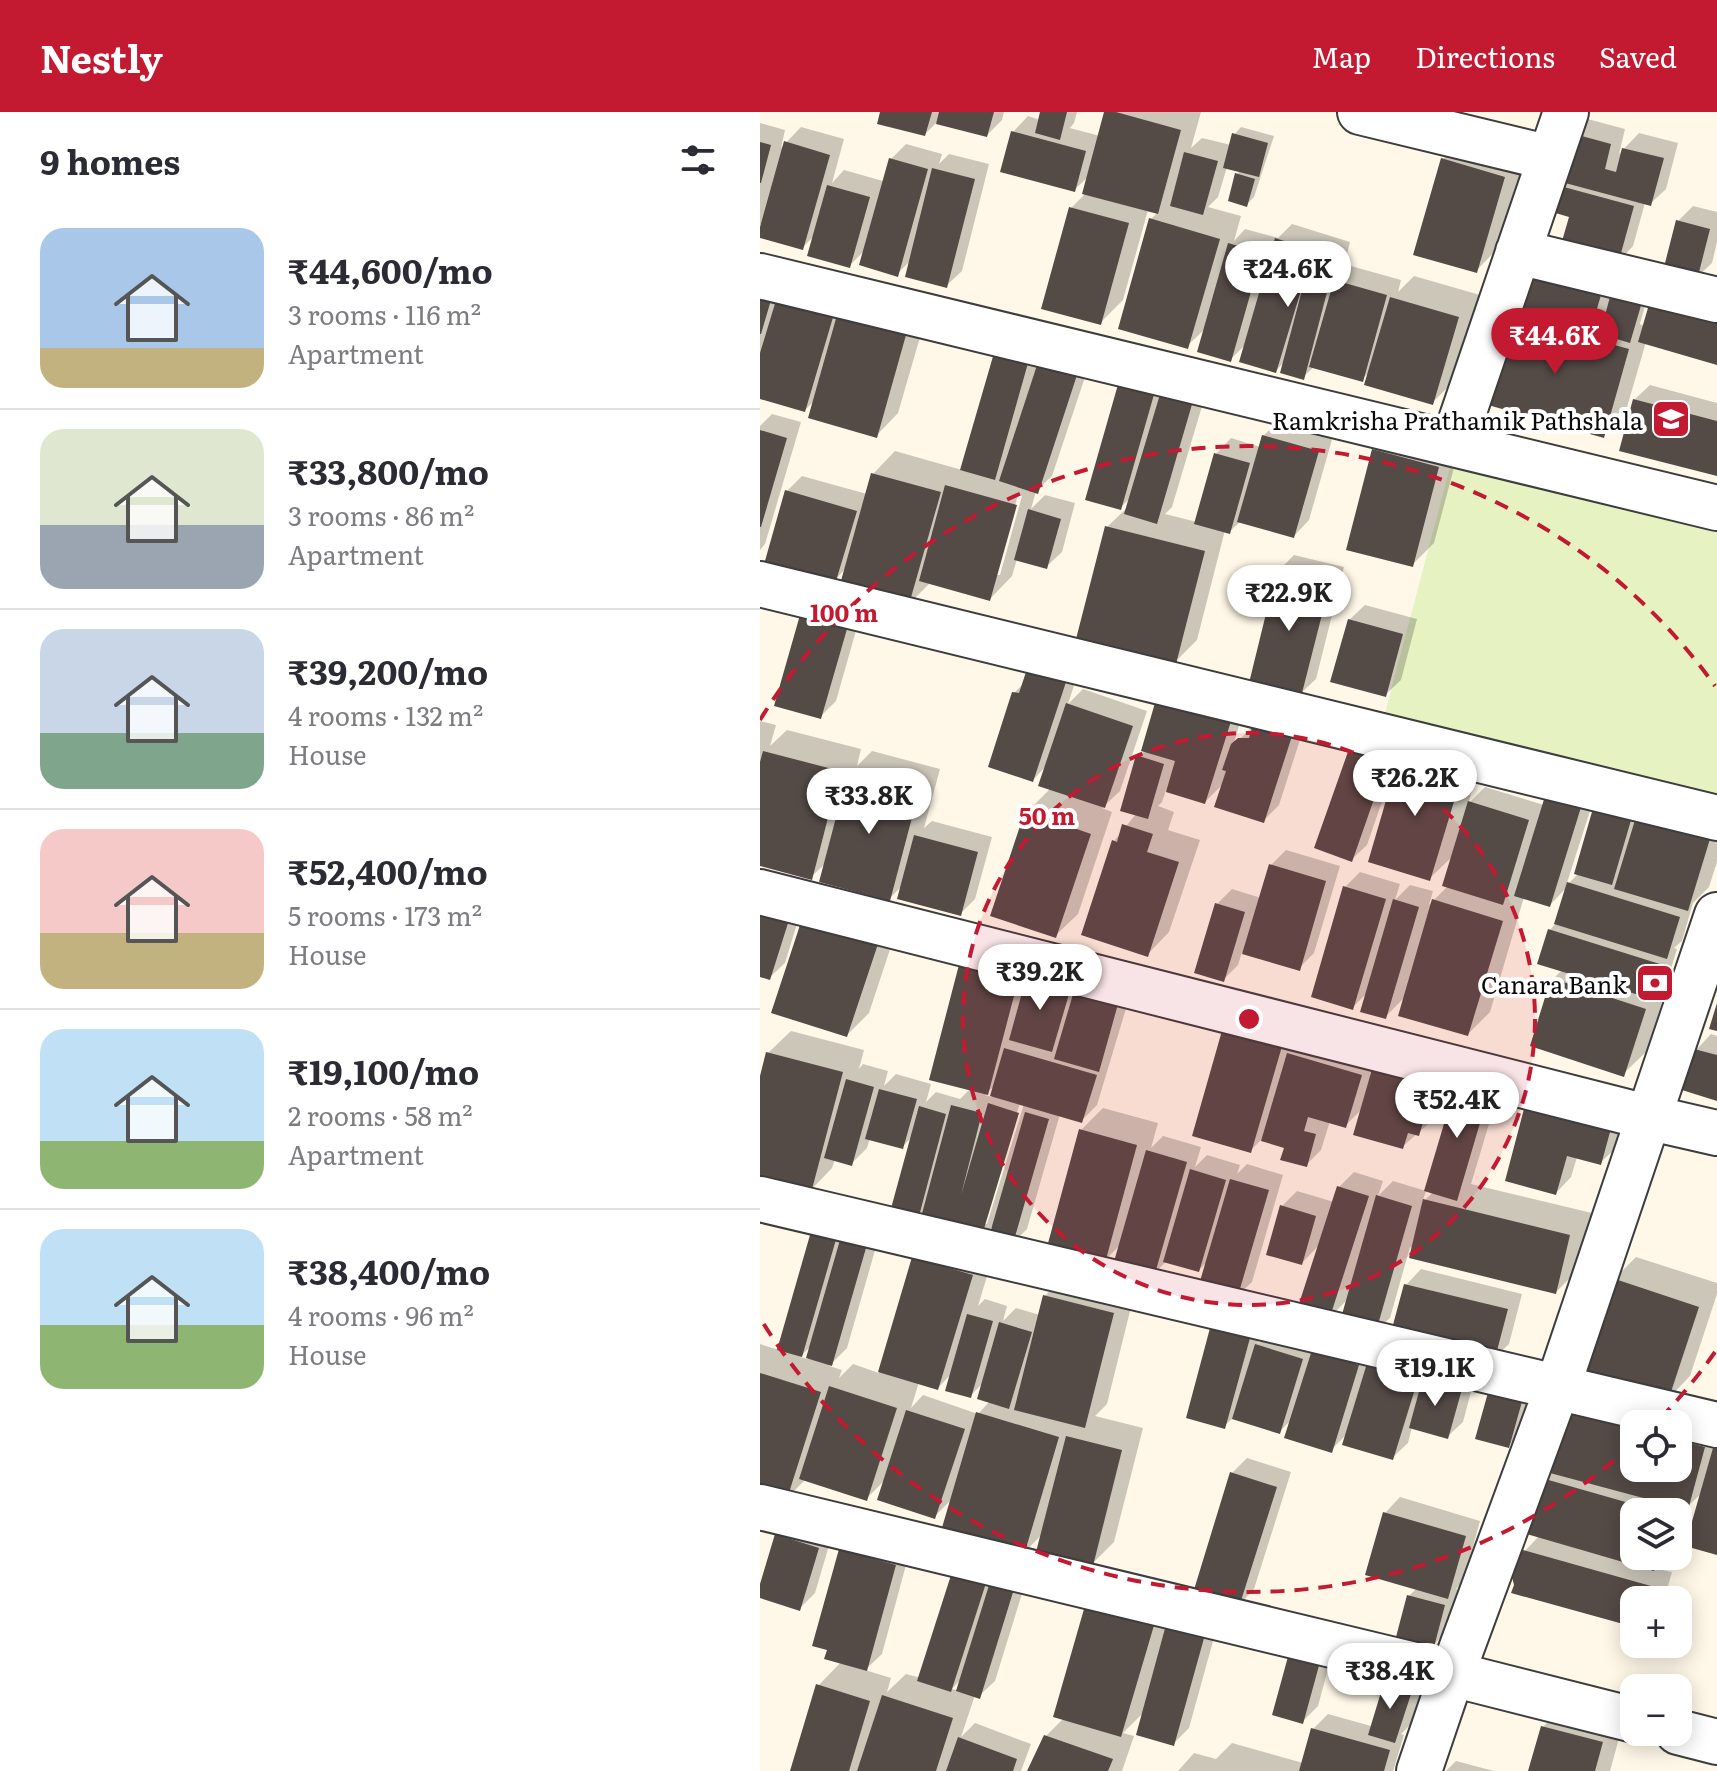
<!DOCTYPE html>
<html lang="en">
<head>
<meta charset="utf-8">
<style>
  body { margin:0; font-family:Literata,serif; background:#f7f7f7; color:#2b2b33; height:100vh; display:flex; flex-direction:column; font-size:30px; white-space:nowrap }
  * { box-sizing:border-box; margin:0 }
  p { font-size:26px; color:#7c7c81 }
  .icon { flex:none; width:44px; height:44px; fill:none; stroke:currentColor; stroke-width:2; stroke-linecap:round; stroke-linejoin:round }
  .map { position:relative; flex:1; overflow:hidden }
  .side { display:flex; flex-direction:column; background:#fff; width:760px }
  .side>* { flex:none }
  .controls { position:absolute; left:860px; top:1298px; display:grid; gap:16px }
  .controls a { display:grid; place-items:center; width:72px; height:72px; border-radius:16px; background:#fff; box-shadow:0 4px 20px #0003; font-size:40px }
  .price { position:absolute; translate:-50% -68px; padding:0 18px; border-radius:28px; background:#fff; color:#222; font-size:26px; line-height:52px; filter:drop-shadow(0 2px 4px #0008) }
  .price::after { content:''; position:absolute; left:50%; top:48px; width:24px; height:18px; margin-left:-12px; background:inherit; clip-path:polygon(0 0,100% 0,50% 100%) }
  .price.on { background:#c31a32; color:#fff }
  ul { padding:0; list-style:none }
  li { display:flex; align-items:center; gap:24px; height:200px; padding:0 40px }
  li+li { border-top:2px solid #e1e1e2 }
  li span { display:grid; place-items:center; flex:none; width:224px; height:160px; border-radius:24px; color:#555 }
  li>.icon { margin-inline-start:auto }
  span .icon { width:96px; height:96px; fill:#fffc; stroke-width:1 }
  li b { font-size:34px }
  h2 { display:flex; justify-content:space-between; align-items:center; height:96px; padding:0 40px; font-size:34px }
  header { display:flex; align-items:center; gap:48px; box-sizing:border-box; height:112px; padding:0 40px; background:#c31a32; color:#fff }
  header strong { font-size:38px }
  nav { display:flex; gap:44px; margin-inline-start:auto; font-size:28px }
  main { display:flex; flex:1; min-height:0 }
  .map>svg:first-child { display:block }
</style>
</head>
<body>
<header>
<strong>Nestly</strong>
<nav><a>Map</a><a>Directions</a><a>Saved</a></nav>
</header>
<main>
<section class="side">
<h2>9 homes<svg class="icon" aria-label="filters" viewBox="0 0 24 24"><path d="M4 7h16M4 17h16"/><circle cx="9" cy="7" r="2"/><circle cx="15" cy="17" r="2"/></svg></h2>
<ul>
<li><span style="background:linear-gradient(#a9c7e8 75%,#c2b280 0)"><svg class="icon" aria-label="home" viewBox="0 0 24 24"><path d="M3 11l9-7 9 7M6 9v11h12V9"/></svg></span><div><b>₹44,600/mo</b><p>3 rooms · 116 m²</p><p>Apartment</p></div></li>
<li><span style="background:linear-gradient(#dfe7d0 60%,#9aa5b1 0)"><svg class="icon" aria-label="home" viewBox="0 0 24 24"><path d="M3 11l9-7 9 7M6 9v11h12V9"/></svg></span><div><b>₹33,800/mo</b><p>3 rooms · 86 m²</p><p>Apartment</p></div></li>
<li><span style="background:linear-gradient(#c9d6e8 65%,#7fa58c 0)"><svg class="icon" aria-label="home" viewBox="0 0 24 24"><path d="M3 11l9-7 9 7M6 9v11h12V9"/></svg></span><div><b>₹39,200/mo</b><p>4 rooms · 132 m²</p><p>House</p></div></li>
<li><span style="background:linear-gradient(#f6c9c9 65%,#c2b280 0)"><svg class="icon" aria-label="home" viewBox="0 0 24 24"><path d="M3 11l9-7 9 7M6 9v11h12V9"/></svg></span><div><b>₹52,400/mo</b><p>5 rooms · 173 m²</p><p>House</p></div></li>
<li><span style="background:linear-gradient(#bfe0f5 70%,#8fb573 0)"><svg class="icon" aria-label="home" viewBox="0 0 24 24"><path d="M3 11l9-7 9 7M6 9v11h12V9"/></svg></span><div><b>₹19,100/mo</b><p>2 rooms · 58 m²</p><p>Apartment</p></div></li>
<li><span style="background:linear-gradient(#bfe0f5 60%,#8fb573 0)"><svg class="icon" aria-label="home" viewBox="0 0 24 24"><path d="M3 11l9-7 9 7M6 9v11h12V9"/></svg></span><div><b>₹38,400/mo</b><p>4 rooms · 96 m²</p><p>House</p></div></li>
</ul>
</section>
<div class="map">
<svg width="957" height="1659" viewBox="0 0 957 1659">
  <rect width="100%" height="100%" fill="#fff8e8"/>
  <path fill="#e6f2c2" d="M694 340 957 409V688L625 601Z"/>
  <path fill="#0003" fill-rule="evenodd" d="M122 0H244L242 8 227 23 177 10 165 22Z
    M282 0H317L314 11 310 16 340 24 346 0H441L431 36 442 26 471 33 474 23 481 15 514 24 494 85 487 92 477 62 481 58 467 55 458 85 448 95 481 104 474 129 485 117 518 126 532 112 590 130 582 163 591 154 641 168 638 180 654 164 720 183 694 269 672 291 610 260 602 267 555 254 543 265 525 249 516 259 486 232 470 248 446 216 427 234 391 107 398 100 388 98 363 188 340 211 311 96 324 83 329 64 314 78 253 20 268 4 280 8Z
    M824 6 865 17 859 42 879 21 918 31 906 77 890 92 885 91 873 134 858 150 812 104 784 96Z
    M0 11 25 18 21 36 41 15 84 27 72 71 84 58 123 69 131 47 146 32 182 42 179 52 189 42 229 52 202 159 186 174 151 148 137 162 105 138 89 154 54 124 42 136 0 124 4 109 0 113Z
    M706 25 766 43 738 136 716 159 683 47Z
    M933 94 957 100V130L952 151 936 166 918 109Z
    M765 161 888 183 880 212 957 250 886 230 865 302 843 324 723 290Z
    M0 165 167 201 138 301 116 324 55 288 45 298 0 285Z
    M238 235 332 244 292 364 276 379 271 397 285 383 315 391 302 440 286 455 257 447 252 464 230 487 171 470 148 493 86 456 76 467 27 379 42 364 107 382 113 362 135 339 202 358ZM258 383 262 384 240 463H235Z
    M363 263 448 274 412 395 405 402 437 410 456 342 471 326 500 335 503 324 519 309 573 324 549 408 534 424 481 409 469 420 465 418 437 528 415 550 347 415 369 394 371 385 360 396Z
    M890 273 957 291V362L874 288Z
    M12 302 41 310 5 432 0 438V314Z
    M636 316 700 333 674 431 652 453 614 338Z
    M534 443 584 455 556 567 540 582 519 458Z
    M605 493 657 507 641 568 625 583 589 508Z
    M101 501 76 589 60 605 42 504Z
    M320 555 308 592 323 577 387 599 360 679 342 696 352 700 318 802 295 824 267 700 291 676 287 653 273 668 254 581 265 570Z
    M486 590 473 634 496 611 546 609 519 693 503 709 463 672 445 690 406 678 402 690 398 694 414 700 408 718 440 728 409 820 387 843 354 729 376 702 378 645 386 637Z
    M0 609 16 613 10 634 27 618 101 637 97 654 112 639 180 657 164 716 172 709 232 725 215 787 200 802 143 773 129 787 66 751 51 765 0 752Z
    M642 632 607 733 591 748V635Z
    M723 641 708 692 725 675 784 693 837 677 806 774 819 761 838 687 957 690V750L949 775 933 791 922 829 914 836 917 837 907 870 903 874 907 875 886 940 863 962 793 867 803 857 790 818 796 811 807 775 790 793 764 785 730 900 708 922 645 885 625 905 608 880 592 896 585 775 600 760 640 772 635 788 650 773 673 779 669 793 688 774 694 743 670 766 611 749Z
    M526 738 580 754 554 841 539 856 482 840 478 853 463 868 457 792 472 777 501 786 511 753Z
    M0 779 43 792 25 851 9 866 0 863Z
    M140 807 109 901 87 923 14 899Z
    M203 846 374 870 337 993 322 1008 300 1002 267 1117 252 1132 235 1112 219 1128 165 1098 157 1106 152 1025 142 1035 110 1026 107 1036 92 1051 75 1047 72 1056 50 1079 0 1065V972L8 941 31 919 104 938 99 957 103 952 128 959 124 974 136 962 171 972 166 990 176 980 200 987 211 976ZM236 972 232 985 225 983ZM260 991 264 992 227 1112H223Z
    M467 909 744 962 711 1072 832 1101 818 1158 796 1180 650 1135 630 1206 614 1221 588 1187 569 1206 560 1132 542 1151 522 1094 537 1079 574 1090 579 1075 594 1060 623 1069 618 1084 633 1069 666 1079 662 1091 673 1080 697 975 677 995 674 1007 642 1035 602 997 586 1013 570 1009 561 1038 546 1053 526 1034 502 1027 491 1038Z
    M951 922 957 924V986L936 938Z
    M867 994 856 1036 840 1051 817 1045 811 1065 796 1081 747 1067Z
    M343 996 398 1011 391 1036 403 1024 441 1035 435 1055 447 1043 480 1053 477 1062 487 1052 523 1063 492 1170 476 1185 448 1149 439 1158 407 1149 393 1162 361 1132 344 1149 321 1018Z
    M122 1114 87 1236 69 1254 82 1258 79 1266 93 1252 119 1261 154 1146 234 1141 218 1194 225 1187 247 1194 243 1209 256 1196 280 1203 285 1184 307 1161 375 1179 347 1292 335 1304 383 1316 354 1430 332 1452 283 1421 264 1441 193 1386 175 1404 125 1368 106 1387 46 1367 25 1388 0 1380V1232L19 1238 54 1117ZM52 1233 48 1247 40 1245ZM192 1261 210 1284 223 1271 230 1289 218 1302 163 1283 151 1296 159 1270 178 1276Z
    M876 1145 957 1171V1182L930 1264 908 1287 854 1167Z
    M661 1157 762 1182 749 1232 733 1247 646 1173Z
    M467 1202 504 1211 498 1232 512 1217 716 1261 703 1310 687 1325 652 1315 648 1331 632 1346 587 1322 571 1338 533 1306 519 1320 473 1306 464 1314 452 1217Z
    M777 1271 763 1319 748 1334 731 1278Z
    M810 1299 957 1310V1441L943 1380 926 1396 918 1425V1400H874V1444H906L894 1456 912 1460 904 1488H874V1513L765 1439 779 1424 780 1366 795 1351ZM874 1312H918V1356H874Z
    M487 1346 531 1360 494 1477 479 1493 472 1361Z
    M640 1385 720 1409 703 1470 696 1477 699 1478 689 1517 673 1533 649 1484 657 1476 625 1401Z
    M32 1408 73 1420 55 1481 40 1496 0 1484 17 1423Z
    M96 1423 150 1438 122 1542 105 1558 131 1566 127 1580 146 1562 161 1566 194 1461 268 1462 235 1569 219 1584 215 1583 201 1625 215 1611 271 1632 261 1659H33L58 1574 81 1550 80 1438ZM200 1465 236 1472 235 1476ZM201 1567 198 1578 192 1577Z
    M328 1491 460 1504 429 1616 414 1631 385 1599 363 1621 374 1624 362 1659H269L286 1624 304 1606Z
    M546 1527 574 1535 558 1594 542 1610Z
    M667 1560 650 1613 641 1622 644 1623 633 1659H418L434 1641 456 1647 472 1631 543 1651 553 1617 568 1602 611 1614 627 1568Z
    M805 1592 864 1608 850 1659H770L783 1615Z
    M696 1649 734 1659H686Z"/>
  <path fill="#544a46" d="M120 0H172L165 24 117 12Z
    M179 0H234L227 25 176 12Z
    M280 0H307L300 28 275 21Z
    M344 0H356L421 18 398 102 322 82Z
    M251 19 326 39 315 80 240 60Z
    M807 20 851 32 845 57 856 60 862 36 904 46 891 94 794 68Z
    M472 21 508 31 499 65 463 56Z
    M24 29 70 43 43 138 0 126V115Z
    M0 30 11 33 1 71H0Z
    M424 40 458 49 443 103 410 94Z
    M129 46 168 57 138 165 99 153Z
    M681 46 745 65 717 161 653 143Z
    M172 56 215 67 187 176 145 165Z
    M475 61 495 67 487 95 468 89Z
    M789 71 874 94 858 152 800 136 809 105 782 97Z
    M67 73 110 85 90 156 47 144Z
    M309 95 369 111 341 213 281 197Z
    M389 106 460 127 428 237 358 217Z
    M916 108 950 117 937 168 903 159Z
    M515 126 576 146 544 268 520 261 549 152 516 261 479 250Z
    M468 131 502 141 471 250 437 240Z
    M763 160 841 183 831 217 753 195Z
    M574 168 627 183 603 270 549 255Z
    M851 181 882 190 870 231 840 222Z
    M0 184 11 188 1 222H0Z
    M17 185 74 202 45 300 0 287V241Z
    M630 185 699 205 673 293 604 273Z
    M890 189 957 208V253L878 230Z
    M77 203 146 223 117 326 48 306Z
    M746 203 869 237 844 326 721 291Z
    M236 234 270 244 235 368 200 358Z
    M279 247 318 260 278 382 239 369Z
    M361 262 397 272 361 398 325 388Z
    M401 279 433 289 397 412 364 402Z
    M873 287 957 309V364L859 339Z
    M0 318 27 326 1 415H0Z
    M502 323 559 339 534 426 477 410Z
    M612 337 679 355 653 455 586 438Z
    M454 341 490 351 470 422 434 412Z
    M111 361 181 380 148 496 79 476Z
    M185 373 257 393 230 489 159 469Z
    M25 378 97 399 76 469 5 449Z
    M268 397 301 407 287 457 254 448Z
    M345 414 445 439 416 552 316 527Z
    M517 457 570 471 541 585 489 571Z
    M40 503 87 517 61 607 14 594Z
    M588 507 643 522 626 585 570 570Z
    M267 557 306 570 273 670 228 655 252 580 259 581Z
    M397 584 472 606 445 692 406 680 415 649 381 639Z
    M306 591 373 614 345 696 278 674Z
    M493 612 532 624 504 711 454 695 466 659 462 658 471 632 478 626H489Z
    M590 634 628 647 592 750 554 736Z
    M3 639 80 659 52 768 0 754V650Z
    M376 643 404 652 388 707 360 699Z
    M639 644 702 663 670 769 608 750Z
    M88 660 159 679 130 789 59 770Z
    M786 681 822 692 790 795 754 784Z
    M836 686 874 698 852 773 814 762Z
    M708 689 769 708 743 793 682 774Z
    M879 695 953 717 928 799 854 777Z
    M265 699 331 722 296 826 230 804Z
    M362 712 393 722 387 740 419 750 388 845 321 823 352 728 357 730Z
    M154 723 218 740 201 804 137 787Z
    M509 752 566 769 540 859 482 842Z
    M807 770 920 805 907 847 794 812Z
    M583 774 626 787 593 898 551 885Z
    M633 787 659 795 626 907 600 900Z
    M672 787 743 809 708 924 638 904Z
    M455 791 485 800 464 870 434 861Z
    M0 799 29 808 10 868 0 865Z
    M43 804 119 829 87 925 11 901Z
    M788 817 903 853 892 887 777 852Z
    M201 845 260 861 228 983 169 968Z
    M268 859 312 872 292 940 249 928Z
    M791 866 886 897 864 965 770 934Z
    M316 872 360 885 339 960 294 947Z
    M957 891V919L949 917Z
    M465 908 525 924 491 1041 432 1024Z
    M244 936 337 963 322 1011 230 984Z
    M934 937 957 943V989L922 978Z
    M6 940 83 960 51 1081 0 1067V964Z
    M527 941 602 963 586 1016 548 1005 544 1019 556 1022 547 1055 520 1048 524 1036 501 1029Z
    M615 947 684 975 678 996 668 993 659 1024 648 1021 643 1037 593 1023Z
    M86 967 114 975 92 1054 64 1046Z
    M697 968 730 977 697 1089 664 1079Z
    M119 977 157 987 143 1037 105 1027Z
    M228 991 259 1001 220 1130 159 1113 191 993 222 1001 201 1083Z
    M765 993 853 1009 841 1053 807 1044 796 1083 745 1069Z
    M159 994 186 1002 158 1108 130 1100Z
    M265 1000 289 1007 252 1135 228 1128Z
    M319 1017 377 1033 345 1151 287 1135Z
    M386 1038 427 1050 394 1165 353 1153Z
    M430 1057 466 1068 439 1160 403 1150Z
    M470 1067 509 1078 477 1187 438 1176Z
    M577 1074 609 1084 569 1208 537 1198Z
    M616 1083 652 1094 615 1223 579 1213Z
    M663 1087 810 1123 796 1182 649 1146Z
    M520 1093 556 1104 542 1153 506 1143Z
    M52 1116 77 1124 42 1245 17 1238Z
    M82 1121 108 1129 72 1254 46 1246Z
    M152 1145 213 1163 178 1278 118 1260Z
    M852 1166 939 1195 908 1289 821 1260Z
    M644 1172 748 1197 734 1250 630 1224Z
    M283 1183 354 1201 325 1316 254 1298Z
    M207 1202 233 1209 211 1286 185 1279Z
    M239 1210 272 1220 249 1297 217 1287Z
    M450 1216 490 1226 465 1317 426 1306Z
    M495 1232 543 1247 520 1322 472 1307Z
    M552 1238 599 1253 572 1341 524 1326Z
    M608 1248 659 1264 633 1348 582 1333Z
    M0 1261 61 1280 26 1390 0 1382Z
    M663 1265 702 1277 688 1327 649 1316Z
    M69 1274 137 1296 107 1389 39 1367Z
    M729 1277 763 1286 749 1336 715 1327Z
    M146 1298 205 1317 175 1407 117 1388Z
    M808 1298 874 1316V1356H918V1328L945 1335 928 1398 790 1361Z
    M216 1300 299 1325 264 1443 181 1419Z
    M306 1324 362 1338 333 1454 276 1440Z
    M953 1336 957 1337V1443L925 1434Z
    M470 1360 517 1375 479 1495 433 1481Z
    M778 1365 897 1399 874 1400V1444H898L894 1459 763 1421Z
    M623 1400 706 1424 688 1487 605 1463Z
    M15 1422 59 1436 40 1499 0 1486V1472Z
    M79 1437 136 1453 107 1559 64 1547 67 1538 52 1534Z
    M763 1438 898 1476 894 1488H874V1515L751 1481 754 1473 751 1461Z
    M192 1460 226 1471 191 1580 157 1569Z
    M230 1470 254 1477 220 1587 196 1579Z
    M647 1483 685 1493 674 1535 636 1525Z
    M326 1490 395 1510 361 1625 293 1605Z
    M407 1509 446 1519 414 1634 376 1623Z
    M529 1541 560 1550 543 1612 512 1603Z
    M625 1567 653 1576 635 1631 608 1623Z
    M56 1572 110 1589 89 1659H30Z
    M122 1583 193 1606 176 1659H97Z
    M781 1614 843 1630 835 1659H768Z
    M551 1616 630 1638 624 1659H539Z
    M284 1623 353 1647 348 1659H267Z
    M198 1625 257 1647 253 1659H186Z"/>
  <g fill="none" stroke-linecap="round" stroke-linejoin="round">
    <g stroke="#3d3d3d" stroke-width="48">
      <path id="street" d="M600 0 790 46
        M758 140 957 188
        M0 164 957 396
        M693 332 806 0
        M0 472 957 706
        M0 780 887 1005 957 1021
        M0 1087 957 1313
        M0 1395 692 1562 874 1608
        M918 1620 957 1630
        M659 1659 692 1562 798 1274 957 803"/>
    </g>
    <use href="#street" stroke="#fff" stroke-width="44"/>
  </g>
  <circle cx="489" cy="907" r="286" fill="#c31a32" fill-opacity=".12"/>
  <g fill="none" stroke="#c31a32" stroke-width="4" stroke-dasharray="14 10">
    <circle cx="489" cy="907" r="286"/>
    <path d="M955 1240A573 573 0 0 1 898 1309M872 1333A573 573 0 0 1 0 1206M0 608A573 573 0 0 1 955 574"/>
  </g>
  <defs>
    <g id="school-square" transform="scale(2)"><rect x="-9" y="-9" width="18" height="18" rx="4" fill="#c31a32" stroke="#fff"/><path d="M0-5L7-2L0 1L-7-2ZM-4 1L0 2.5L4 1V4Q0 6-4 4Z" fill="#fff"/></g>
    <g id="bank-square" transform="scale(2)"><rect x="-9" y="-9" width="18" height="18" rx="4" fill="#c31a32" stroke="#fff"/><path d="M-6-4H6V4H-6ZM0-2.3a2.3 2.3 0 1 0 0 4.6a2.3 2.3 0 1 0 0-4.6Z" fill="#fff"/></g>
  </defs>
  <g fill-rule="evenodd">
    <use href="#school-square" x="911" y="307"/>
    <use href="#bank-square" x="895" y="871"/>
  </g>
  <g text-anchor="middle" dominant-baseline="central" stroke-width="8" stroke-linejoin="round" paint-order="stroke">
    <g font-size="24" fill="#0a0a0a" stroke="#fff" text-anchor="end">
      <text x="883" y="307">Ramkrisha Prathamik Pathshala</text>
      <text x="867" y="871">Canara Bank</text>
    </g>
  </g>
  <circle cx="489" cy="907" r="12" fill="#c31a32" stroke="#fff" stroke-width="4"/>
  <g font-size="24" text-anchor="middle" font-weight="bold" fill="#c31a32" stroke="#fff" stroke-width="8" stroke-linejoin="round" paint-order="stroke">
    <text x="84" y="510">100 m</text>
    <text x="287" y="713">50 m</text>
  </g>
</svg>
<div class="controls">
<a><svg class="icon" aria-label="locate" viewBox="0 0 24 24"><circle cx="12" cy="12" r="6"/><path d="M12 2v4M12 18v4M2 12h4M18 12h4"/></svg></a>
<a><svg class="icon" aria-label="layers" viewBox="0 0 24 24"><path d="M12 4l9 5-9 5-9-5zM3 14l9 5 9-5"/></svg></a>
<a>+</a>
<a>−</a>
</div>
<b class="price" style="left:528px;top:197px">₹24.6K</b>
<b class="price on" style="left:795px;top:264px">₹44.6K</b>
<b class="price" style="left:529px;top:521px">₹22.9K</b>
<b class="price" style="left:655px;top:706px">₹26.2K</b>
<b class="price" style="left:109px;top:724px">₹33.8K</b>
<b class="price" style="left:280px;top:900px">₹39.2K</b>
<b class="price" style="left:697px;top:1028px">₹52.4K</b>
<b class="price" style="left:675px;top:1296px">₹19.1K</b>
<b class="price" style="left:630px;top:1599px">₹38.4K</b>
</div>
</main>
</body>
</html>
